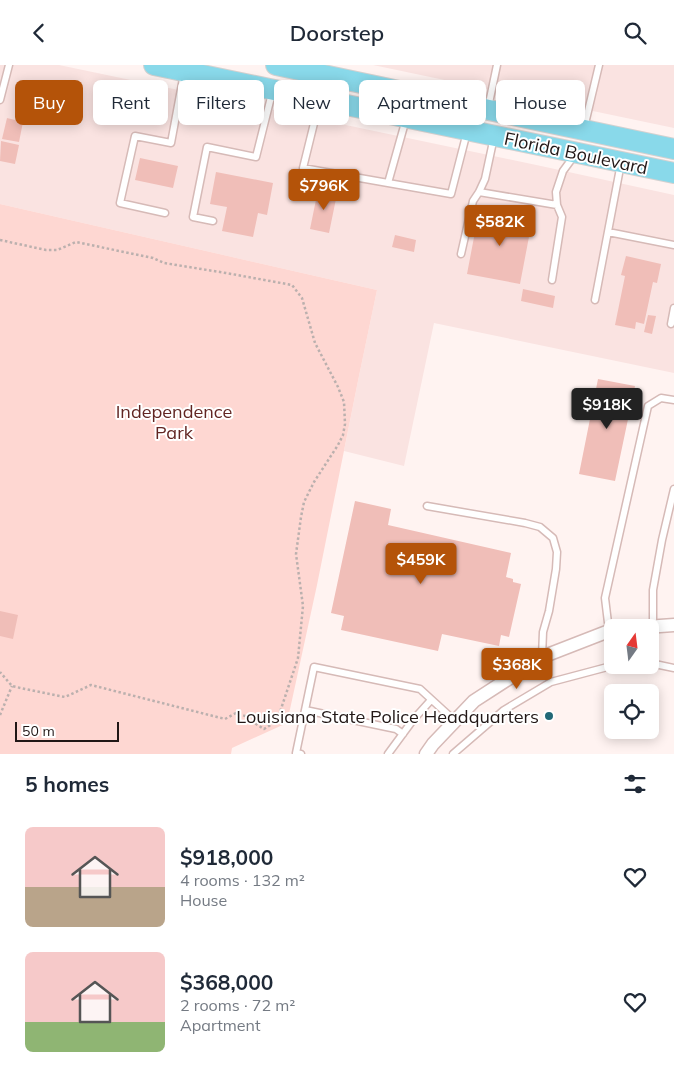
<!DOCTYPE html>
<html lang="en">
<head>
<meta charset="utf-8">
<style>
  body { margin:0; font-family:Mulish,sans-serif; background:#f2f2f3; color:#1f2937; height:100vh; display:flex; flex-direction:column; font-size:19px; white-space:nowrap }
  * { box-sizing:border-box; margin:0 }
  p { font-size:16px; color:#747a83 }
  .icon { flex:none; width:28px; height:28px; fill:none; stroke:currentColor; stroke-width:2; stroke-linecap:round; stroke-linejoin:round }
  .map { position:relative; height:689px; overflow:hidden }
  .drawer { display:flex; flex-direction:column; background:#fff; flex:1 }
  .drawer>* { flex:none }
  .banner { position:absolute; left:15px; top:15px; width:645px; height:45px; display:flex; gap:10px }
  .needle { width:32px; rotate:14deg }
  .buttons { position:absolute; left:604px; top:554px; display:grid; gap:10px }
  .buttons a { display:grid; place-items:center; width:55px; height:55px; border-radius:8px; background:#fff; box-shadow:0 2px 12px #0003; font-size:25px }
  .scale { position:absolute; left:15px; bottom:12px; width:104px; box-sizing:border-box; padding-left:5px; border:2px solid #211716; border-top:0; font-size:14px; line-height:18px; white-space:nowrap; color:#211716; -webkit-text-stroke:4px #fff; paint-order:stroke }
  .price { position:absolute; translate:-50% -42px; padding:0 11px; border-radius:5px; background:#b45309; color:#fff; font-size:16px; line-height:32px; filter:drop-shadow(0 1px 2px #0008) }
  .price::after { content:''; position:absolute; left:50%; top:30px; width:15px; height:11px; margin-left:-8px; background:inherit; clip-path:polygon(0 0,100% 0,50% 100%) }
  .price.on { background:#222; color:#fff }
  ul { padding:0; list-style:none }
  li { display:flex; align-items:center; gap:15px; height:125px; padding:0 25px }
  li span { display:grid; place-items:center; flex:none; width:140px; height:100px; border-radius:8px; color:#555 }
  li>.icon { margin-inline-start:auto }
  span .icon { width:60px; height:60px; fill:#fffc; stroke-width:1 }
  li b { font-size:21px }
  h2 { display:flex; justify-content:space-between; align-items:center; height:60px; padding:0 25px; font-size:21px }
  .chip { padding:0 18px; border-radius:8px; background:#fff; box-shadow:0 2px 12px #0003; font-size:18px; line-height:45px }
  .chip.on { background:#b45309; color:#fff }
  header { display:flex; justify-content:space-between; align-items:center; height:65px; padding:0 25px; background:#fff; font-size:22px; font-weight:600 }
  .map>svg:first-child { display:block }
</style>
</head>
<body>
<header><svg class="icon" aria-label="back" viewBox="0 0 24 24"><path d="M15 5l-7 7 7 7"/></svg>Doorstep<svg class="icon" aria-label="search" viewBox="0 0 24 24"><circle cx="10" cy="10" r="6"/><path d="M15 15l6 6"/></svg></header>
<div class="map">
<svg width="674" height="689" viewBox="0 0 674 689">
  <rect width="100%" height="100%" fill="#fff3f1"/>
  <path fill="#fae3e1" d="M0 0H59L541 101 674 130V308L434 258 404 401 344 386 359 311 377 225 0 139Z
    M373 0H674V63Z"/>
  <path fill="#fed7d2" d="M0 139 377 225 359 311 317 520 287 658 232 683 231 689H0Z"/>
  <path fill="#f0beb8" d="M7 53 23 57 19 77 2 74Z
    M1 76 19 80 15 99 0 96Z
    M140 93 178 101 173 123 135 115Z
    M216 107 273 118 267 150 258 148 253 172 222 166 227 142 210 139Z
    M318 125 337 129 329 168 310 164Z
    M479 146 532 156 520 219 467 209Z
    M395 170 416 175 414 187 392 182Z
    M626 191 661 199 657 218 653 217 644 259 636 257 635 264 615 260 625 211 621 210Z
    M523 224 555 231 553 243 521 236Z
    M648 250 656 251 652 269 644 267Z
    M598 314 635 321 615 416 579 409Z
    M355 436 391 444 388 460 511 488 506 512 513 514V517L521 519 509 572 501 570 499 581 442 569 438 586 341 565 344 551 331 548Z
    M0 546 18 550 13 574 0 571Z"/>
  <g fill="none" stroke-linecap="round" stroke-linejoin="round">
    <g stroke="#d6bab7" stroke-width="9">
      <path id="service" d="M0 35 9 0
        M319 38 303 103 388 118 406 54
        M488 43 497 0
        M584 63 599 0
        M388 118 451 129 467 67
        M479 127 557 140
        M165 148 120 138 135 71 171 78 184 8
        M213 156 193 152 207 82 256 92 272 28
        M608 167 674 180
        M461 189 473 136 479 127 485 114 494 72
        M552 215 562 152 557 140 556 127 563 106 574 91
        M595 235 621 98
        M671 259 674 243
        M427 441 525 458 540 462 553 473 557 487 556 504 549 546 543 567 542 592
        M653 562V525L662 475 674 424
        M609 566 605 533 648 341 661 333 674 335
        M650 598 674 603
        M305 645 396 664 403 669
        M301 689 296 688 314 602 420 624 455 656
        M388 689 413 655 431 635
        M453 689 504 645 551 617 615 600"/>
    </g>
    <g stroke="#d6bab7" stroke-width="15">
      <path id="minor" d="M646 562 674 560
        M426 689 433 679 474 636 542 592 609 566 612 565"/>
    </g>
    <g stroke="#d3d1d0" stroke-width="22">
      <path id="primary" d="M154 0 674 108
        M276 0 674 84"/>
    </g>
    <path stroke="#bbb0ae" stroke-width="2.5" stroke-dasharray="2.5 2.5" stroke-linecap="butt" d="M0 175 46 185H57L76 177 153 193 164 198 226 208 292 220 302 233 315 278 338 322 344 337 345 359 343 370 338 380 314 417 304 437 301 452 296 489 303 541 298 593 280 647 272 659 264 664 256 659 248 652 236 648 225 654 91 620 65 632 25 624 12 621 0 607
      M0 650 12 621"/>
    <use href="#service" stroke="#fff" stroke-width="6"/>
    <use href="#minor" stroke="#fff" stroke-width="12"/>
    <use href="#primary" stroke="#89d9ea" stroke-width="20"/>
  </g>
  <circle fill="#226877" stroke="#fff" stroke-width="2" cx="549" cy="651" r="5"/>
  <g text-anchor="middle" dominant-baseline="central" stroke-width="4" stroke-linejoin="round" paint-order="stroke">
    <g font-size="18" fill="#211716" stroke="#fff">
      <text transform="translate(576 88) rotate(12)">Florida Boulevard</text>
    </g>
    <g font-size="18" fill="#612522" stroke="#fff">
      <text x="174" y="346">Independence<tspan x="174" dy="21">Park</tspan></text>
    </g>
    <g font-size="18" fill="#211716" stroke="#fff" text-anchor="end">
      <text x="539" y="651">Louisiana State Police Headquarters</text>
    </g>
  </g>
</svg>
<div class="buttons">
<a><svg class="needle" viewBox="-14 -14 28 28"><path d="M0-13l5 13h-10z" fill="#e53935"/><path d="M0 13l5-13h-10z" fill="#747a83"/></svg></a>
<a><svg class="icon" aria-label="locate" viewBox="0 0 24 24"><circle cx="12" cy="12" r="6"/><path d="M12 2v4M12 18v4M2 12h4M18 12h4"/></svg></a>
</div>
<div class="scale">50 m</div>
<b class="price" style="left:324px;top:146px">$796K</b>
<b class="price" style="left:500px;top:182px">$582K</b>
<b class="price on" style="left:607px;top:365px">$918K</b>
<b class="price" style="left:421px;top:520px">$459K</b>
<b class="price" style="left:517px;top:625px">$368K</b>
<div class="banner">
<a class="chip on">Buy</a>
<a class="chip">Rent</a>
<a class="chip">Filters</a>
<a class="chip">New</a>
<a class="chip">Apartment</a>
<a class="chip">House</a>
</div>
</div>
<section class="drawer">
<h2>5 homes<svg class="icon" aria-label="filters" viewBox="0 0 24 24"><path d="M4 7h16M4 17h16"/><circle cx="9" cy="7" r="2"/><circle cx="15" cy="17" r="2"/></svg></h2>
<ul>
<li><span style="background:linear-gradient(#f6c9c9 60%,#b9a48a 0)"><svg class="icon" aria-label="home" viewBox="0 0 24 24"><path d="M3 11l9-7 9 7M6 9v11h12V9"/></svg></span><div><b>$918,000</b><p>4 rooms · 132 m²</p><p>House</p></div><svg class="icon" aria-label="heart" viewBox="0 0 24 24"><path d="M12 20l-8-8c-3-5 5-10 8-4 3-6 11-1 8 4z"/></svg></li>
<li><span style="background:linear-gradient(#f6c9c9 70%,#8fb573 0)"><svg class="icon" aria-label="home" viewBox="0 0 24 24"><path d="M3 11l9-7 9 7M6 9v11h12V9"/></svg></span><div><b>$368,000</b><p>2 rooms · 72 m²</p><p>Apartment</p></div><svg class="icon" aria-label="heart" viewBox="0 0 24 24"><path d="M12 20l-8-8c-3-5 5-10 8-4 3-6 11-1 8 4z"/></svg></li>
</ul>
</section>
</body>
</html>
